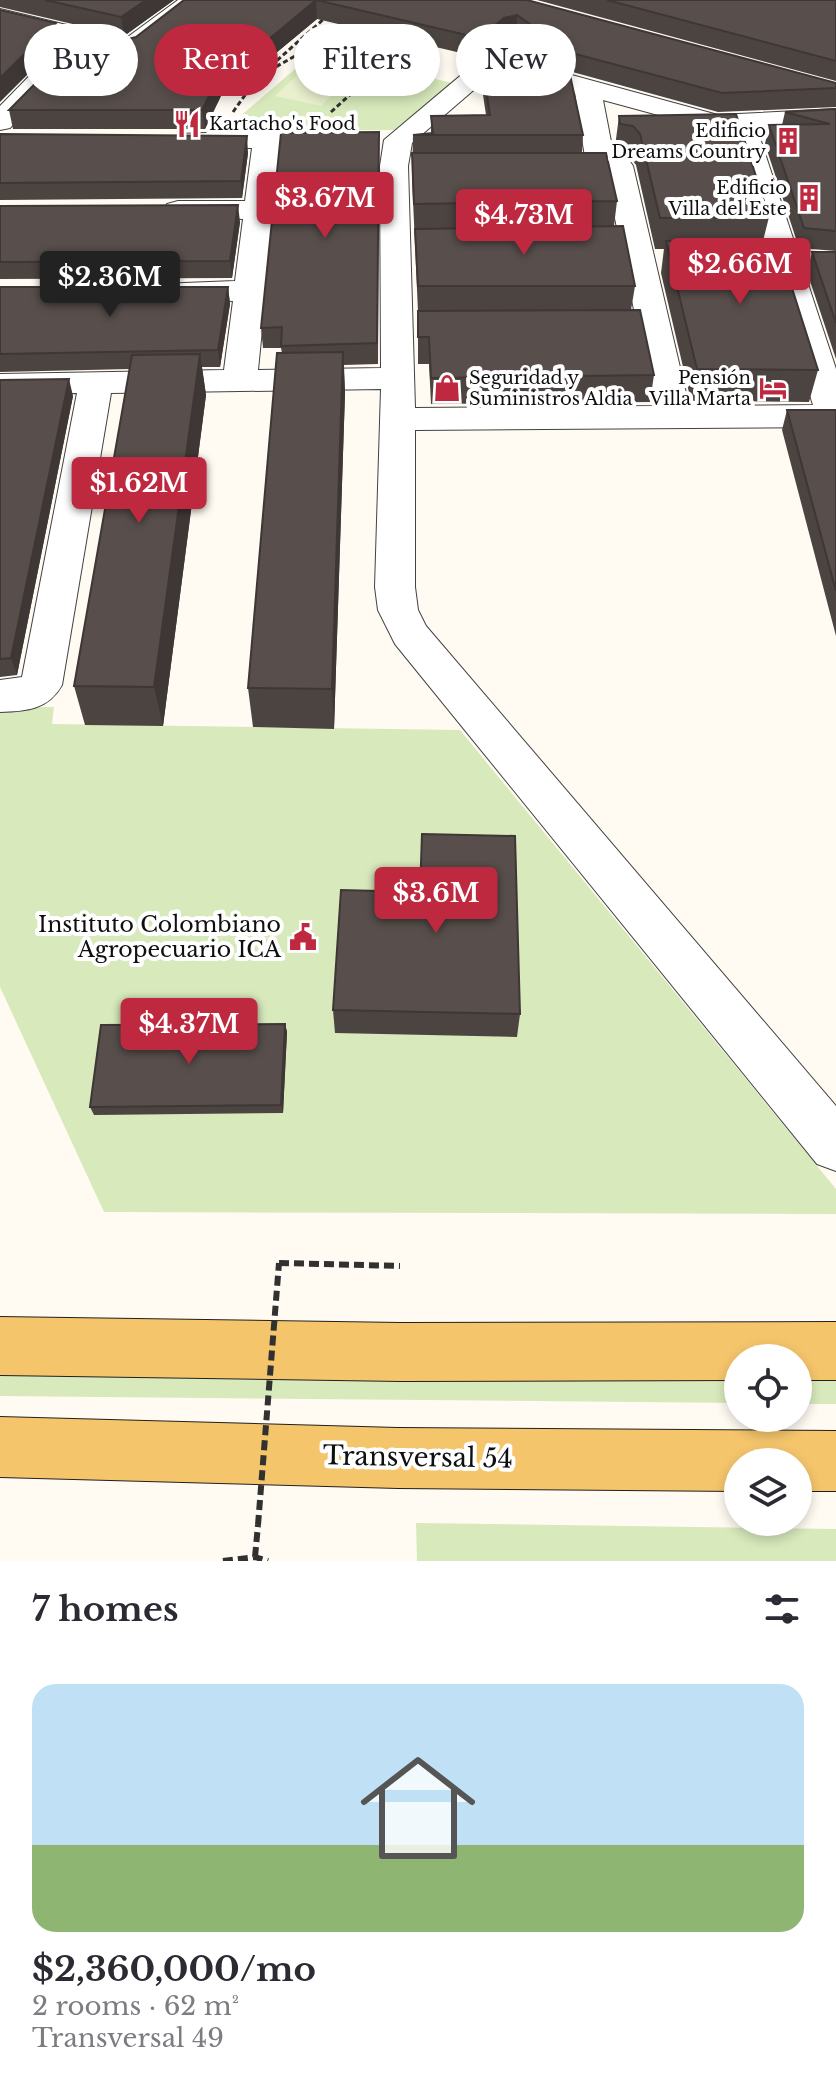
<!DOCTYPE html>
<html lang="en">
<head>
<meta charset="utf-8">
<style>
  body { margin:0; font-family:"Libre Baskerville",serif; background:#f7f7f7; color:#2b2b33; height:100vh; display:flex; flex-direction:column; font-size:30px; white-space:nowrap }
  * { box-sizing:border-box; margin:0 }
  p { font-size:26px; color:#7c7c81 }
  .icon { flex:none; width:44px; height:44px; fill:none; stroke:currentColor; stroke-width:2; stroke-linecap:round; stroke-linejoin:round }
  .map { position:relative; height:1561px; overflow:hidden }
  .sheet { display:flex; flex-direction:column; background:#fff; flex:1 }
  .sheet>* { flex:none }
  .guide { position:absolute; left:24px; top:24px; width:788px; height:72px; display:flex; gap:16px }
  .fabs { position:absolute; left:724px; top:1344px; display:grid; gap:16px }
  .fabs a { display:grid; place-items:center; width:88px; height:88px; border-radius:50%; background:#fff; box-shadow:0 4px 12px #0003; font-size:40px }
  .price { position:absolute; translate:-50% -68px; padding:0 18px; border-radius:8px; background:#be2940; color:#fff; font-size:26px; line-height:52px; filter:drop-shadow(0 2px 4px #0008) }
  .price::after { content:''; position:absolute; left:50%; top:48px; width:24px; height:18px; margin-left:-12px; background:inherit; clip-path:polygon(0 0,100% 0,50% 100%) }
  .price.active { background:#222; color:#fff }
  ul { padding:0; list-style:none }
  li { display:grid; align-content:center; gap:16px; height:424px; padding:0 32px }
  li+li { border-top:2px solid #e1e1e2 }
  li span { display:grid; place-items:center; height:248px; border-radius:24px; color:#555 }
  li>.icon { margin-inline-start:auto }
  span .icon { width:144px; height:144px; fill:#fffc; stroke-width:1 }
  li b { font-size:34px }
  h2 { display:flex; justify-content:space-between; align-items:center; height:96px; padding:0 32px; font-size:34px }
  .tag { padding:0 28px; border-radius:36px; background:#fff; box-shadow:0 4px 12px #0003; font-size:28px; line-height:72px }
  .tag.active { background:#be2940; color:#fff }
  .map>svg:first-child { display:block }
</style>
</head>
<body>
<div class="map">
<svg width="836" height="1561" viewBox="0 0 836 1561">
  <rect width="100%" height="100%" fill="#fffbf2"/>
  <path fill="#d8e9bc" d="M317 50 452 83 394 130 223 131Z
    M0 707H54L52 724 460 730 836 1189V1214L104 1212 0 987Z
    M0 1373 738 1380V1403L0 1396Z
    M798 1380H836V1404H798Z
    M416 1523 836 1529V1561H417Z"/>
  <path fill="#e8f0ce" d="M315 58 360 67 321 106 275 96Z"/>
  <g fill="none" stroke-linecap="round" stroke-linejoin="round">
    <g stroke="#424242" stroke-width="2">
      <path id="minor" d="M178 0H206L138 53 129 56 0 24V9L125 39Z
        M526 25 539 33 507 62H524L718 115 836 109V125L757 129 836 369V427L415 430V587L418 610 426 626 836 1106V1171L817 1164 395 644 378 610 375 587 381 389 111 393 62 685C48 710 26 711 0 712V680L22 677 77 393 0 394V374L224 370 233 301 159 298 154 291 159 284 235 281 243 219 167 216 163 210 167 204 178 201H245L252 148H188L178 146 174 140 178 134 267 131 349 134 353 140 349 146 280 148 258 370 381 368 380 166 384 140 517 28ZM504 64 502 68 506 74 575 93 585 157 541 160 537 166 541 172 606 175 654 406 415 408 408 166 412 143ZM603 100 717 131H729L813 405 689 406 633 166 629 160 614 157Z
        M51 61 60 63 64 69 60 75 10 128 0 130V106L42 63Z"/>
    </g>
    <g stroke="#202020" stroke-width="2">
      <path id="major" d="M0 1317 401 1323 836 1322V1380H798V1358H738V1380L401 1381 0 1375Z
        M0 1417 398 1428 836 1431V1491H798V1462H738V1491L398 1488 0 1477Z"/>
    </g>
    <path stroke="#313131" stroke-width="3" stroke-dasharray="5 3" stroke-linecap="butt" d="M228 70 258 77
      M265 71 326 17
      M361 85 407 95
      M233 112 258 77 332 35
      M331 112 398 51"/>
    <path stroke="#313131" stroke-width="6" stroke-dasharray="10 5" stroke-linecap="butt" d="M279 1263 400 1266
      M255 1557 258 1525
      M223 1561 255 1557 268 1561"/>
    <use href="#minor" fill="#fff" fill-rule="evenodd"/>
    <use href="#major" fill="#f5c56c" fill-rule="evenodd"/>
    <path stroke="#313131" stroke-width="6" stroke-dasharray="10 5" stroke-linecap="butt" d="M258 1525 279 1263"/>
  </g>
  <path fill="#4c4441" d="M0 0H174L124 36 0 7Z
    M184 0H527L836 83V107L718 112 518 57 519 39 521 37 516 33 503 37 478 57 317 19 252 73 234 69 205 129H13L9 110 125 40 136 37Z
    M537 0H836V81Z
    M483 69 583 135 582 153 617 201 614 226 635 286 631 310 654 375 650 402 431 404 429 364H418V312L412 178 413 135 431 133V116L486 115 482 88Z
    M836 109V251L799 248 765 144 769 125H782L785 112Z
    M619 116 769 217 763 241 818 370 809 402 691 401 661 273 664 249H655L636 165 630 157 617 154 615 147Z
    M379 132 378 364 344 365 345 393 334 729 253 727 248 688 282 353 281 348H263L261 328Z
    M0 134 248 153 242 198 0 200Z
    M0 206 240 222 232 278 0 279Z
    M812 252H836V359L807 272Z
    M0 287H228L230 304 220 367H202L206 395 163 726 85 725 74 686 130 369 0 372Z
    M0 380 73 396 17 675 0 677Z
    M787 410H836V636L782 430Z
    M420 892 520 1014 517 1037 335 1033 333 1010Z
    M285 1024 287 1032 283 1113 94 1115 90 1107Z"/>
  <path fill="#3e3735" d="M146 0H174L124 36 121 17Z
    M316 0 317 19 252 73 251 54Z
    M517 15 516 33 503 37 478 57 479 38 504 18Z
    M56 23 60 42 0 102V78Z
    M232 50 234 69 205 129 202 110Z
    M247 136 248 153 242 198 241 181Z
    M238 205 240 222 232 278 230 261Z
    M228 287 230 304 220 367 218 350Z
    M343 352 345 393 334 729 332 689Z
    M200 354 206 395 163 726 154 687Z
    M69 379 73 396 17 675 11 658Z
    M285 1024 287 1032 283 1113 281 1105Z"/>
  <path fill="#584f4c" stroke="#3e3735" stroke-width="2" d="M45 0H146L121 17Z
    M184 0H527L836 83V88L722 93 519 39 531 25 517 15 504 18 479 38 316 0 251 54 232 50 202 110H9L87 31 125 40 136 37Z
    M607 0H836V61Z
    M0 10 56 23 0 78Z
    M499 56 570 75 583 135H413L433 133 431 116 490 115 483 69Z
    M836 109V231L804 228 769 125 830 124 785 112Z
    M736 114 769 217 660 218 640 134 633 126 620 124 619 116Z
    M379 132 377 343 281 346 282 327 261 328 281 133Z
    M0 134 247 136 241 181 0 183Z
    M412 153H606L617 201 414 204Z
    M238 205 230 261 0 262V206Z
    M623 226 635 286H418L415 229Z
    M666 241H777L818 370 697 369Z
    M812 252H836V323Z
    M0 287H228L218 350 0 354Z
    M640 310 654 375 431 378 429 337H418V311Z
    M343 352 332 689 248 688 277 353Z
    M200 354 154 687 74 686 132 355Z
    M69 379 11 658 0 659V380Z
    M787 410H836V591Z
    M422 834 515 836 520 1014 333 1010 341 890 420 892Z
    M285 1024 281 1105 90 1107 101 1025Z"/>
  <defs>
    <g id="restaurant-bare" transform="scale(2.16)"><path d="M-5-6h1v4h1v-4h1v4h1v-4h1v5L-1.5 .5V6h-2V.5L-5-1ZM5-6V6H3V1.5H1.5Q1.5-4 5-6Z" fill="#be2940" stroke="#fff" stroke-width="2.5" paint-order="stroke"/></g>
    <g id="building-bare" transform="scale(2.16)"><path d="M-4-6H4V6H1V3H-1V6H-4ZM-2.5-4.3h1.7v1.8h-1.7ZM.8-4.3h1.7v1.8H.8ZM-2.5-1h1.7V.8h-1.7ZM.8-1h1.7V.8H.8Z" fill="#be2940" stroke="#fff" stroke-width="2.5" paint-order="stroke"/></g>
    <g id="shop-bare" transform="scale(2.16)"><path d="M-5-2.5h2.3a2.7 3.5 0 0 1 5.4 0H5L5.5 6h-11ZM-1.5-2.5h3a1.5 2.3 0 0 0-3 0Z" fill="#be2940" stroke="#fff" stroke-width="2.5" paint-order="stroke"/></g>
    <g id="hotel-bare" transform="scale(2.16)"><path d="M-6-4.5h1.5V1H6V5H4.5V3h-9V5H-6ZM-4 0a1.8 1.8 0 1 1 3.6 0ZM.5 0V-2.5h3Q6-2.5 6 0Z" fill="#be2940" stroke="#fff" stroke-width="2.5" paint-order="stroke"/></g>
    <g id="civic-bare" transform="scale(2.16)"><path d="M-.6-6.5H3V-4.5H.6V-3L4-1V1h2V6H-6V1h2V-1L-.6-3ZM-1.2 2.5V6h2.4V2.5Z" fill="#be2940" stroke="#fff" stroke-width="2.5" paint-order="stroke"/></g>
  </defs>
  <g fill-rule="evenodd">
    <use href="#restaurant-bare" x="187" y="124"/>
    <use href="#building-bare" x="788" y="141"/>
    <use href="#building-bare" x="809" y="198"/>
    <use href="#shop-bare" x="447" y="388"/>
    <use href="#hotel-bare" x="773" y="388"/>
    <use href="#civic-bare" x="303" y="937"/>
  </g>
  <g text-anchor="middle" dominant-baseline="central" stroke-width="8" stroke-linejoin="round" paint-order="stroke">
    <g font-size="18" fill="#0f0f0f" stroke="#fff" text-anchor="end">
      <text x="209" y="124" text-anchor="start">Kartacho's Food</text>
      <text x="766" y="131">Edificio<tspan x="766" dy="21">Dreams Country</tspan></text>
      <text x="787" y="188">Edificio<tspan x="787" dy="21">Villa del Este</tspan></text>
      <text x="469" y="378" text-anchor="start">Seguridad y<tspan x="469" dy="21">Suministros Aldia</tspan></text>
      <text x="751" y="378">Pensión<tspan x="751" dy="21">Villa Marta</tspan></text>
    </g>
    <g font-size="22" fill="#0f0f0f" stroke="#fff" text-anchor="end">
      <text x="281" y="924">Instituto Colombiano<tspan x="281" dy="25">Agropecuario ICA</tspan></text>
    </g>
    <g font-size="26" fill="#0f0f0f" stroke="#fff">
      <text transform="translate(418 1457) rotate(1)">Transversal 54</text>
    </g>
  </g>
</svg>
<div class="fabs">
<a><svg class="icon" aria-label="locate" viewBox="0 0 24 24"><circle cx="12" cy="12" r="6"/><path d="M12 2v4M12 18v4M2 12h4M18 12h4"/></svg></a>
<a><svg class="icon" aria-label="layers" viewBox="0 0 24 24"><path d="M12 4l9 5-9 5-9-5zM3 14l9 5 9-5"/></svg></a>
</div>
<b class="price" style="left:325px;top:240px">$3.67M</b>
<b class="price" style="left:524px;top:257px">$4.73M</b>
<b class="price" style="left:740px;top:306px">$2.66M</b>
<b class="price active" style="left:110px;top:319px">$2.36M</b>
<b class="price" style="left:139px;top:525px">$1.62M</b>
<b class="price" style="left:436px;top:935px">$3.6M</b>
<b class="price" style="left:189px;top:1066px">$4.37M</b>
<div class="guide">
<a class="tag">Buy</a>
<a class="tag active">Rent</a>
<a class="tag">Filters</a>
<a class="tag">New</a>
</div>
</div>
<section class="sheet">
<h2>7 homes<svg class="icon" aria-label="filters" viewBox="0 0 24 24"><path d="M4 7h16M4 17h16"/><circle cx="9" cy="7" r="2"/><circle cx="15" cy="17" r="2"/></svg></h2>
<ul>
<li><span style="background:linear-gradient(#bfe0f5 65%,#8fb573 0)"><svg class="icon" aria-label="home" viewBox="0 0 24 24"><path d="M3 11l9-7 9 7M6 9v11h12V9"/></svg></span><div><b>$2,360,000/mo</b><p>2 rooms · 62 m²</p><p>Transversal 49</p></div></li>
</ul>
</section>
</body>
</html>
